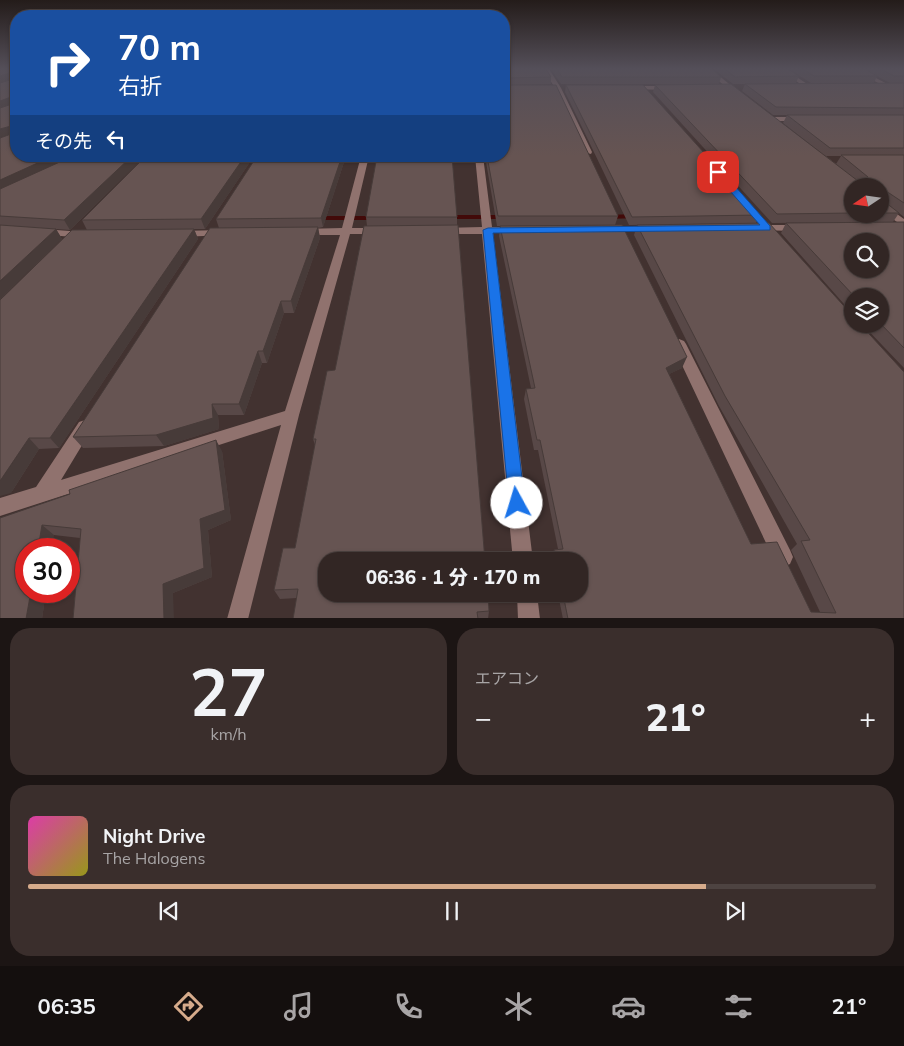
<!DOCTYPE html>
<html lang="ja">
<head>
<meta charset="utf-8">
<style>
	:root { --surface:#322624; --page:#3a2e2c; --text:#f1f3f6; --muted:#a8a5a6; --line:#4d4341; --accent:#d6ab8b }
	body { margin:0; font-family:Mulish,"Noto Sans JP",sans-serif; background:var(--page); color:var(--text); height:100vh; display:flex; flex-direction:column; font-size:19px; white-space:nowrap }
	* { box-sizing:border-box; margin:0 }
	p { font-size:16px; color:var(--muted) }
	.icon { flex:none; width:28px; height:28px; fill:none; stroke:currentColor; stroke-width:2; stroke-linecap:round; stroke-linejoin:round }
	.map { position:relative; height:618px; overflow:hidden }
	.details { display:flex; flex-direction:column; gap:10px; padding:10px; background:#1c1514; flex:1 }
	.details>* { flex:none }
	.guide { position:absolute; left:10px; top:10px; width:500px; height:152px; border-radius:20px; box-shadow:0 1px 4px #0004,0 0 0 1px var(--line); background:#1a4fa0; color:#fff; overflow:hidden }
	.needle { width:32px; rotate:257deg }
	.buttons { position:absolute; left:844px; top:178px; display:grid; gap:10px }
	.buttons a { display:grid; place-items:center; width:45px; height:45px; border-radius:50%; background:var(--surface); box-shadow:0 1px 4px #0004,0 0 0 1px var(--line); font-size:25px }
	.speed { position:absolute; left:15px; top:538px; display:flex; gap:10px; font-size:25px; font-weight:700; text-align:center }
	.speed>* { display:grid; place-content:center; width:65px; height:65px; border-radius:50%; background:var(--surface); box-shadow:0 1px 4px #0004,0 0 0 1px var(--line); line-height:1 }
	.speed .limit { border:8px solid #d22; background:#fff; color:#111 }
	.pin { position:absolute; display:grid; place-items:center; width:42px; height:42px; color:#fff; margin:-21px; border-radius:10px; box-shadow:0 2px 8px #0006 }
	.me { position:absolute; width:55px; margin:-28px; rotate:354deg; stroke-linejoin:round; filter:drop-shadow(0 0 4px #0008) }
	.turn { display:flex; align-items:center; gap:18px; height:105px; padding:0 25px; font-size:22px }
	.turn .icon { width:65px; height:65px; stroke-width:2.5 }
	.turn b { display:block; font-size:35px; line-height:42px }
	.then { display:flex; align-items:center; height:48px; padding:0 25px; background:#0003; gap:10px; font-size:19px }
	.big { font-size:38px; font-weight:800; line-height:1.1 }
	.details .card { flex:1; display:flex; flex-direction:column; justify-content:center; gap:8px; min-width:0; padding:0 18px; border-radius:20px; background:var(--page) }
	.details .dial { align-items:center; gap:0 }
	.dial b { font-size:65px; line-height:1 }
	.song { display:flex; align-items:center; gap:15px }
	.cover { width:60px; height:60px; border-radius:8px; background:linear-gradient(135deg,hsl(320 70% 55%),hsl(60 70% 35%)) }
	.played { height:5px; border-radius:2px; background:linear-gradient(90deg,var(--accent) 80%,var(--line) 80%) }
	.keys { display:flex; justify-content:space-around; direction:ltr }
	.heat { display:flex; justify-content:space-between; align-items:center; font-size:28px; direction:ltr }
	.details .tiles { flex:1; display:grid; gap:10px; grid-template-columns:1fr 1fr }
	.card:last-child { grid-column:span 2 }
	.trip { position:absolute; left:318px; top:552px; width:270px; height:50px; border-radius:20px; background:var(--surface); box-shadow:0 1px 4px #0004,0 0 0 1px var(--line); font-weight:800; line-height:50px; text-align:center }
	.tabs { display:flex; height:80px; justify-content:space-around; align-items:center; background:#140f0e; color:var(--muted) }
	.tabs .icon { width:35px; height:35px }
	.tabs .active { color:var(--accent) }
	.tabs b { font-size:22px; color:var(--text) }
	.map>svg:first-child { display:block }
</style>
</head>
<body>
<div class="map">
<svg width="904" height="619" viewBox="0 0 904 619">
	<rect width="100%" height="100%" fill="#423230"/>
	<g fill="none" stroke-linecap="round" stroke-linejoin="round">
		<path fill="#420a09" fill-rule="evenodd" d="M638,214L642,216L641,218L605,219L601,217L605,215Z
			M442,215H508L512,217L508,219H442Z
			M309,216H378L382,218L378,220H309Z"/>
		<path fill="#90726e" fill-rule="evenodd" d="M543,69H549L561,88L592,152L591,154L584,152L555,88Z
			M704,69H711L740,93V95H736Z
			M778,69H785L813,88L808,89Z
			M851,69H859L893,87L888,88Z
			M629,86H672L675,88L672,90L627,89L626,88Z
			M768,117H801L805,119L801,121H768Z
			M361,156H369L352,228H379L384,231L379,234H350L299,415L248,619H227L281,425L0,516V498L36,487L79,422L85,420L91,422L93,427L61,480L285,411L340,235H302L297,232L302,229L342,228Z
			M475,156H483L492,227H517L522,230L517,233H493L533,561H513L482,234H442L437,231L442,228L482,227Z
			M880,202L904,219V227L880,210Z
			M757,225H799L804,228L799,231L753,230L752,228Z
			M609,226H652L657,229L652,232L605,231L604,229L605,227Z
			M42,229L84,232L89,235L84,238L38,234L37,232L38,230Z
			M224,230L228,231L229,233L228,235L179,237L174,234L179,231Z
			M679,339L684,341L686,344L790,550L793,557L790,564L783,567L776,564L672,344L674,341Z
			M517,594H537L540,619H518Z"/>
	</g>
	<path fill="#584847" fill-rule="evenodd" d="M0,69H16V156H145L70,230L56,229L62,239L0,299Z
		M504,69L551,77V84L512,85L618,216L615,225L497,226L485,156H504Z
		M551,69H712L721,77L719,84L821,153L783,123L787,115H773L742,91L745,84H733L714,69H788L799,76L796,83H890L877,76L874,83H811L789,69H904V217L899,213L893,222L772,223L653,92L655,85L688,84H561ZM826,156H841L836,164ZM852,186H880V214H852Z
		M566,85L760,215L756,223L629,225L565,92Z
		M146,156H254L205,229H194L198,239L59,448L39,449L11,493L87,230L82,220Z
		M346,156L323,227L318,228L320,238L294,313H284L267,363H262L244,415H218L219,429L164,446L83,448L73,437L219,228L216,219Z
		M366,217H457V225L489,611L488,619H293L297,598L280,599L274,590L295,548L315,445L313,439L335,370L367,226Z
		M904,222V368L862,324H880V296H852V313L781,233L786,223Z
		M637,225L904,619H563L558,594H579V561H552V558L554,550L558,549L538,450H534L524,399L526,389L531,388L499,236L500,226L682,368L669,374L751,544L811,612H820L791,550L797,544L719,406L634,235Z
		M222,451L231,520L208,530L212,577L173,593L80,538L54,535L26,591H46L42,619H0V518Z"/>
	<path fill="#473b39" d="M12,72L15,79L0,84V76Z
		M11,97L15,104L0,110V101Z
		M11,126L15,134L0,139V129Z
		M53,156H77L0,192V180Z
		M132,156H145L70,230L64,220Z
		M245,156H254L205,229L201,219Z
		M342,156H346L323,227L321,218Z
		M318,227L320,238L294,313L291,301Z
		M56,229L62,239L0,299V281Z
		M194,229L198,239L59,448L50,438Z
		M281,301L284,313L267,363L263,351Z
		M258,351L262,363L244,415L239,404Z
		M687,357L682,368L661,378L666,368Z
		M212,404L218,415L219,429L164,446L156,435Z
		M29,438L39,449L11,493L0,496V481Z
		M216,440L222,451L231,520L208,530L212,577L173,593L174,619H164L163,584L200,519Z
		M42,525L54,535L52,549H38Z
		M31,591H46L42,619H26Z"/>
	<path fill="#665452" stroke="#473b39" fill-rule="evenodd" d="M0,69H16V156H53L0,180V138L11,134L13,128L11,126L0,129V108L12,104L13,98L11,97L0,101V83L13,79L14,74L12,72L0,76Z
		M504,69H546L551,77L504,78Z
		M557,69H712L721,77H562Z
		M725,69H788L799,76L735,77Z
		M803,69H865L877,76H814Z
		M881,69H904V76H894Z
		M904,83V108L776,107L745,84Z
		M504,84V85H556L618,216H498L487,156H504Z
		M731,84L858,181L868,177L841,155H904V203L886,191L884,193L885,202L899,213H880V186H852V213L777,214L655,85Z
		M566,85H643L760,215L632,217Z
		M787,115H904V148H830Z
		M73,156H132L64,220L0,216V189Z
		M146,156H245L201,219L82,220Z
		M257,156H342L321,218L216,219Z
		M377,156H452L457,217H366Z
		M904,222V348L880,323V296H854L786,223ZM852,241H880V269H852Z
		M769,223L852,315V324H860L904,372V619H568L563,594H579V561H557L554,550L563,549L540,440H537L526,389L535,388L500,226L622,225L687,357L666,368L751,544L777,542L811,612L836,613L801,541L810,540L725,396L637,225Z
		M0,225L56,229L0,281Z
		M458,225L485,561H326V594H488L489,611L477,612L478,619H293L298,589L274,590L283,548H295L316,439H313L327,371L335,370L364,226Z
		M318,227L291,301H281L263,351H258L239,404H212L213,418L156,435L73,437L210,228Z
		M194,229L50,438H29L0,481V300L72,230Z
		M216,440L225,510L200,519L204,568L163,584L164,619H73L81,529L42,525L38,549H26V591H31L26,619H0V518L70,494L69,490Z"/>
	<linearGradient id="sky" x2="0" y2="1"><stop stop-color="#241c1a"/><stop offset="0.44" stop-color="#544f59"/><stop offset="1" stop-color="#544f59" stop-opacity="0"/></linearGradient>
	<rect width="904" height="156" fill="url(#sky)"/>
	<path fill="#1a73e8" stroke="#114b97" d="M715,170H721L770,226V230L493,233L525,503L523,508L517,511L511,508L509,503L483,230L488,228L760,225L715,174Z"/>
</svg>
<div class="buttons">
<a><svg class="needle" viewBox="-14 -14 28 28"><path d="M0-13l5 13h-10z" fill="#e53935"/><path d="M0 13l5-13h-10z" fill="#a8a5a6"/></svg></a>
<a><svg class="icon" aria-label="search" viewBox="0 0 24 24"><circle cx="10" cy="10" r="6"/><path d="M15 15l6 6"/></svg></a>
<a><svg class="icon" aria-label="layers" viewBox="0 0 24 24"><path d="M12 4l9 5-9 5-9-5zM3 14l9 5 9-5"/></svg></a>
</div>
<div class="speed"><div class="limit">30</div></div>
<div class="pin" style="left:718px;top:172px;background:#d93025"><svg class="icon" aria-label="arrive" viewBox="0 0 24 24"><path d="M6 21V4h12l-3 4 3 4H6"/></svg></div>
<svg class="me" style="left:517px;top:503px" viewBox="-20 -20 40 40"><circle r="19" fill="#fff"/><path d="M0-13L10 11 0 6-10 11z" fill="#1a73e8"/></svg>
<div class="trip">06:36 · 1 分 · 170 m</div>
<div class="guide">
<div class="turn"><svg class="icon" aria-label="right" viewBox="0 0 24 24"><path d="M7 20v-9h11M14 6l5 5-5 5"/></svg><div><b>70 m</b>右折</div></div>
<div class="then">その先<svg class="icon" aria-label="left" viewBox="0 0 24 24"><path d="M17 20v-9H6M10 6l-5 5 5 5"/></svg></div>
</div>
</div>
<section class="details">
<div class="tiles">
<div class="card dial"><b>27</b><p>km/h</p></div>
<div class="card"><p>エアコン</p>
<div class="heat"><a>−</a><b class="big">21°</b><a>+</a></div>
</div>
<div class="card">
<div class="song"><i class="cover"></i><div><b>Night Drive</b><p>The Halogens</p></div></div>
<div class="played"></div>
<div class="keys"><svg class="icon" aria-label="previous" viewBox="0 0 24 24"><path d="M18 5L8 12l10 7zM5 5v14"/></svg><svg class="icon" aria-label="pause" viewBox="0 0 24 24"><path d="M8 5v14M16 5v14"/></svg><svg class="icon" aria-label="next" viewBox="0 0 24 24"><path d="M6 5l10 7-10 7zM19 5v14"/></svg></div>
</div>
</div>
</section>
<nav class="tabs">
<b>06:35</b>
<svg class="icon active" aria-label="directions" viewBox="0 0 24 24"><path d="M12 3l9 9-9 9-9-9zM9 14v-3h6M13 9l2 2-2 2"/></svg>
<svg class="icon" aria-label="music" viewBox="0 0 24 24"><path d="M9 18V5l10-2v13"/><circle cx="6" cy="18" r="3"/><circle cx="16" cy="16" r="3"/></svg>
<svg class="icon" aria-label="phone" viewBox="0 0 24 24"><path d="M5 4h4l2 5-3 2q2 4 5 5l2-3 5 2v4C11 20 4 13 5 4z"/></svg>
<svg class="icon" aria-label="climate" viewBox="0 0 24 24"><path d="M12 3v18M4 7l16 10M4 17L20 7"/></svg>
<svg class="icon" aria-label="car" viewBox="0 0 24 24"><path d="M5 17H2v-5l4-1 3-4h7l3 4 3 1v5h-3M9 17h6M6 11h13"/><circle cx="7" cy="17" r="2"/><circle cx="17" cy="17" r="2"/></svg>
<svg class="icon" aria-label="filters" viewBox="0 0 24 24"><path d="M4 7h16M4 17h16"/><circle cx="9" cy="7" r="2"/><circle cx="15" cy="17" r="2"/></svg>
<b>21°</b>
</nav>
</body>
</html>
